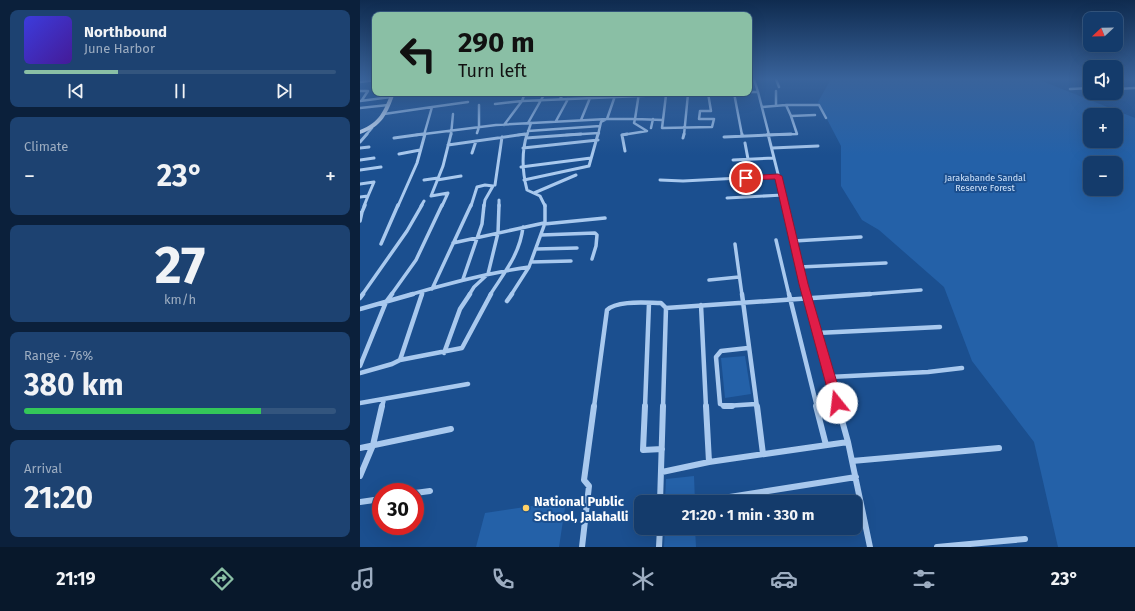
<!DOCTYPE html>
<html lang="en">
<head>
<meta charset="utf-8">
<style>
	:root { --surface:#143b6b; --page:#1d4271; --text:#f1f3f6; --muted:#9dadc1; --line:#33557e; --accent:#8abfa5 }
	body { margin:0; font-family:"Fira Sans",sans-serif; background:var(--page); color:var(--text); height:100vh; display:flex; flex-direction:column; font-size:15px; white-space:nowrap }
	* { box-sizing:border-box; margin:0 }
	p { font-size:13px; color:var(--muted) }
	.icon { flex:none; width:22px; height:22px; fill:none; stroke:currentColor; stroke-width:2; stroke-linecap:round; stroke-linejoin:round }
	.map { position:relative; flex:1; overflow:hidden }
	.sheet { display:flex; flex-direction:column; gap:10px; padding:10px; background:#0b203b; width:360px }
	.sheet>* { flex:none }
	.hud { position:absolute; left:12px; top:12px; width:380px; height:84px; border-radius:8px; box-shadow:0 4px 16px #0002,0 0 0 1px var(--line); background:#8abfa5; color:#111; overflow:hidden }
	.needle { width:26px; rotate:248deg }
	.buttons { position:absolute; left:723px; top:12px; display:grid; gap:8px }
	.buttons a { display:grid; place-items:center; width:40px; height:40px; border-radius:8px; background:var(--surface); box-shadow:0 4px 16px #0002,0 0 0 1px var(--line); font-size:20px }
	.speed { position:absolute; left:12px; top:483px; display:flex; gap:8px; font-size:20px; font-weight:700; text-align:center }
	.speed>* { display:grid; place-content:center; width:52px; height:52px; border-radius:50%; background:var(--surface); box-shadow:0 4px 16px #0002,0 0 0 1px var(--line); line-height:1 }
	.speed .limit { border:6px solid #d22; background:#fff; color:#111 }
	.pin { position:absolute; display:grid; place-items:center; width:34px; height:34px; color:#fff; margin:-17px; border:2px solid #fff; border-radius:50%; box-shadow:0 1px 4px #0007 }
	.me { position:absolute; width:44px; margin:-22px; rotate:344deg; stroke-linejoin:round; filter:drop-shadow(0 0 3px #0008) }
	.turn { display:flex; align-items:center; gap:14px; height:84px; padding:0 20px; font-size:18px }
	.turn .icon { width:52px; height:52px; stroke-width:2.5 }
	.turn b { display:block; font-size:28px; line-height:34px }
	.big { font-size:30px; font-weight:700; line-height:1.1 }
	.sheet .tile { flex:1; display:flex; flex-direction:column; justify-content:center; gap:6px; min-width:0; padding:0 14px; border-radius:8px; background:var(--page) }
	.sheet .dial { align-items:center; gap:0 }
	.dial b { font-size:52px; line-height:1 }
	.song { display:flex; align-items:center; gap:12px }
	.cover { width:48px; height:48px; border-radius:6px; background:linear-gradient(135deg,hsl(240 70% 55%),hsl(260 70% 35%)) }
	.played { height:4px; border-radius:2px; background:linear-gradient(90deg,var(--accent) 30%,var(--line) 30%) }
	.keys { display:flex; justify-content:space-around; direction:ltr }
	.heat { display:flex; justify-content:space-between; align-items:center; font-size:22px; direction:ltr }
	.charge { height:6px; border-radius:3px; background:linear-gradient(90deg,#34c759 76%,var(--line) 0) }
	.trip { position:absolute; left:274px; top:495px; width:228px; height:40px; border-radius:8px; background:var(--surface); box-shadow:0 4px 16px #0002,0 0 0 1px var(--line); font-weight:700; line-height:40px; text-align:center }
	.tab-bar { display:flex; height:64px; justify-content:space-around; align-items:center; background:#08182b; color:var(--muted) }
	.tab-bar .icon { width:28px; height:28px }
	.tab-bar .on { color:var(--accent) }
	.tab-bar b { font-size:18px; color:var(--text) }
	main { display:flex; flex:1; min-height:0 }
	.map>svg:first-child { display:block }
</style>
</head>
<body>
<main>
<section class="sheet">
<div class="tile">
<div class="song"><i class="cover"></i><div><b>Northbound</b><p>June Harbor</p></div></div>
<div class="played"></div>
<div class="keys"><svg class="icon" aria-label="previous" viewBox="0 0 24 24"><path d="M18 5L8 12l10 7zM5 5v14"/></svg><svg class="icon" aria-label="pause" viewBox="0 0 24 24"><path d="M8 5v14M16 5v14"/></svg><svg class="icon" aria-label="next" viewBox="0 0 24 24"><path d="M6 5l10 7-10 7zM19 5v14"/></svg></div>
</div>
<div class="tile"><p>Climate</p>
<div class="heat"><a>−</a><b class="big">23°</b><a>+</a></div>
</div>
<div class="tile dial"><b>27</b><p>km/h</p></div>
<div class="tile"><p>Range · 76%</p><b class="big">380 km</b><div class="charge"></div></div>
<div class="tile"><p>Arrival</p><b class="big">21:20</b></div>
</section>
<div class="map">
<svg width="775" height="547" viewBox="0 0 775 547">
	<rect width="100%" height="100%" fill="#1b4f8f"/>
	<path fill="#2461a8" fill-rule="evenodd" d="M471,79H677L775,118V547H698L674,442L612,361L584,287L519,230L502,220L481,186V146L458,102ZM730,115H756V141H730ZM730,163H756V189H730Z
		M385,356L391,394L365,398L361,358Z
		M334,476L335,502H305L306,479Z
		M206,501L199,547H116L125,513Z
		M305,528H335L336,547H304Z"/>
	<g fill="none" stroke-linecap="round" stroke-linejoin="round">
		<path stroke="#a9c9ee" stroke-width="2.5" d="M394,79L398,92
			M416,79L419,87
			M0,82L15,80
			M710,89L730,88
			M756,89L775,88
			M0,91H8L2,100
			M416,91V106
			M389,92H398L409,135
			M165,93L162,101L351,93
			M256,93L247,119H275L279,93
			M374,93L382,135
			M200,99L204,93
			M0,101L31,97
			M135,104L162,101
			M72,107L108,102
			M402,107L426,105
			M0,108L28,105
			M24,114L72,107L64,135
			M431,116L426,105H459L466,118
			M221,120L230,98
			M303,120L302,128L352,127L354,119H339L340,111H351L348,93
			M196,121L208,99
			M168,123L185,93
			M144,125L162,101
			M291,128L293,119
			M168,131L240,126
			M117,133L119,127V105
			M6,135L12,128
			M56,135L136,125L247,119L241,122L238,135
			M91,135L93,114
			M158,135L167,134
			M167,135L171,123
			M206,135L239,133
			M262,135L287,131L274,123L275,119L303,120L306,95
			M324,135L328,94
			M407,135L437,134L431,116L455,115"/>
		<path stroke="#a9c9ee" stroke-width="3" d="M167,134C161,154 162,171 167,190L180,196L185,206
			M382,134V136
			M408,134L426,206
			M364,137L431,134
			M34,138L63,134
			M166,138L221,134
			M323,138L324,134
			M0,142L7,134
			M385,143L388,159
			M88,145L165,134
			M0,148L9,147
			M163,148L238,140
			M412,148L458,146
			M265,151L262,135L267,134
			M112,153L116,141
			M39,154L60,150
			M0,160L14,158
			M373,160L414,158
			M161,167L231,158
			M0,170L21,167
			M64,180L78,178
			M77,180L101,176
			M164,180L229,166L238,134
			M300,180L323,181L418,176
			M0,184L14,182L8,196
			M135,185L142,137
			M174,193L216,175
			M71,196L83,166L91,134
			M71,196L88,193L82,206
			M0,197L8,196L4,206
			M367,198L423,195
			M38,206L57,163L65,134
			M61,206L64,201
			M111,206L117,187L125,185L133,186L125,200L124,206
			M139,206V200"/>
		<path stroke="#a9c9ee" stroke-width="3.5" d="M426,205L446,295
			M2,212L5,205
			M0,213L2,212L0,221
			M184,224L245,218
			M181,235L235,233L237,235L236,246L232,259
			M416,240L429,295
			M434,241L501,237
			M93,243L184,223
			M21,244L38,205
			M375,244L382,295
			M176,249L217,248
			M171,262L211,261
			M440,267L526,263
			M103,279L122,224L124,205
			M349,280L379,277
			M72,289L111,205
			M2,295L47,231L62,205
			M31,295L56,260L82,205
			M49,295C89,283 128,273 169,267L185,223V205
			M62,295L63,291
			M109,295L114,287L128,274L138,233L139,205
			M130,295C144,273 160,254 163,227
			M151,295L169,267
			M496,295L561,290"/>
		<path stroke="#a9c9ee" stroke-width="4.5" d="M382,294L397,407
			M429,294L457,407
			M446,294L478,407
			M0,298L3,294
			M147,301L152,294
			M341,305L346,407
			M306,308L510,294
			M0,309L53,294
			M457,333L580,327
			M388,348L361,351L356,357L360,404L365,406L396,404
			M84,353L100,309L110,294
			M40,360L62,294
			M0,366L26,302L32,294
			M0,373L32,364L40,360L102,348L131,294
			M470,377L568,372L602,368
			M0,403L108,384
			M22,407L24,399
			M234,407L247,310C257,300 287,303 301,303L306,308L303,407
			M285,407L289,303"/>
		<path stroke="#a9c9ee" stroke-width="6" d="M285,406L283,450L302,449
			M346,406L349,462
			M364,406H372
			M397,406L403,454
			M456,406L466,445
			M478,406L488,442L510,547
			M0,448L91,429
			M492,461L639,448
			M302,472L349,462L488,442
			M0,476L13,445L22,406
			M55,493L70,491
			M357,499L496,477
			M0,502L21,499
			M300,502L303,406
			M222,547L229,486L224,480L234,406
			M299,547L300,528
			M577,547L665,539"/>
		<path fill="#d6e6fa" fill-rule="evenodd" d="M31,93H35C27,114 23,126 0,134V130C20,122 23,112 31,93Z"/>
	</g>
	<linearGradient id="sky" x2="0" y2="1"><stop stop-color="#0f2b4f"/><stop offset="0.51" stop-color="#39639b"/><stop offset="1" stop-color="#39639b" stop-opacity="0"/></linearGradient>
	<rect width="775" height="155" fill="url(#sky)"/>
	<path fill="#e11d48" stroke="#92132f" d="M418,174L422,176L448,284L483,403L481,407L477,408L472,407L471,403L439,284L415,179L386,180L383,178L386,176Z"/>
	<circle fill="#ffd166" stroke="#1b4f8f" stroke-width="1.5" cx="166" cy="508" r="4"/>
	<g text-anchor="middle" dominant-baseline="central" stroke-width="4" stroke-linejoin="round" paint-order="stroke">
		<g font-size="9" fill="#cfe3fa" stroke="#1b4f8f">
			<text x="625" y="178">Jarakabande Sandal<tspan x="625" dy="10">Reserve Forest</tspan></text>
		</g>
		<g font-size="13" font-weight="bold" fill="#fff" stroke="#1b4f8f" text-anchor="start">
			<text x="174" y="501">National Public<tspan x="174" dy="15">School, Jalahalli</tspan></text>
		</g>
	</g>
</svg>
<div class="buttons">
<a><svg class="needle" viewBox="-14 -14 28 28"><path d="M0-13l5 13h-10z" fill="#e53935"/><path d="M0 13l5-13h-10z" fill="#9dadc1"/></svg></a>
<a><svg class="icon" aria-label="sound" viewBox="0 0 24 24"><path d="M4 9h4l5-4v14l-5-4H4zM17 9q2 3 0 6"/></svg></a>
<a>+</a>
<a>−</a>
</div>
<div class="speed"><div class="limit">30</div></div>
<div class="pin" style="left:386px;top:178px;background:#d93025"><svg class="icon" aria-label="arrive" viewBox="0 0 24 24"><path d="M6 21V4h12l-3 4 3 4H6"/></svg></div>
<svg class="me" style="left:477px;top:403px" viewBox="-20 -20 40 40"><circle r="19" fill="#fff"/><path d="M0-13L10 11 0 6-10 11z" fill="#e11d48"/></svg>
<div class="trip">21:20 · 1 min · 330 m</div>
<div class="hud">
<div class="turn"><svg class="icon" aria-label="left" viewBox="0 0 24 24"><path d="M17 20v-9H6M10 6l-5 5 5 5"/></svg><div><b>290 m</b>Turn left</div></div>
</div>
</div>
</main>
<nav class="tab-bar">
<b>21:19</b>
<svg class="icon on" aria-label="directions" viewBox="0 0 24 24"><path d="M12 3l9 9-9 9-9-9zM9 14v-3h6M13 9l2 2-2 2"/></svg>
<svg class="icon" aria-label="music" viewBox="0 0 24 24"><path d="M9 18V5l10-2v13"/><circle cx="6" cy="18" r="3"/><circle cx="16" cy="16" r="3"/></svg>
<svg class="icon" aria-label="phone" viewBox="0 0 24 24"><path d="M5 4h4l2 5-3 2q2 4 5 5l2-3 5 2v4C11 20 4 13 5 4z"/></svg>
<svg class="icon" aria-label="climate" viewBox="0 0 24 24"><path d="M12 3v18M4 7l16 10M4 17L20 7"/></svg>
<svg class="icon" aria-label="car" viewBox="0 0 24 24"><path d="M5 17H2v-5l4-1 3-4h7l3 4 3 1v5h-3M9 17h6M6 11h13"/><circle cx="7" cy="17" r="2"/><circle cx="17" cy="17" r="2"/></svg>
<svg class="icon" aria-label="filters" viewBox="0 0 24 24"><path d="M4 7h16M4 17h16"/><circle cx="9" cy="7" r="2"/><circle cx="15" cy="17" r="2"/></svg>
<b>23°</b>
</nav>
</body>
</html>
